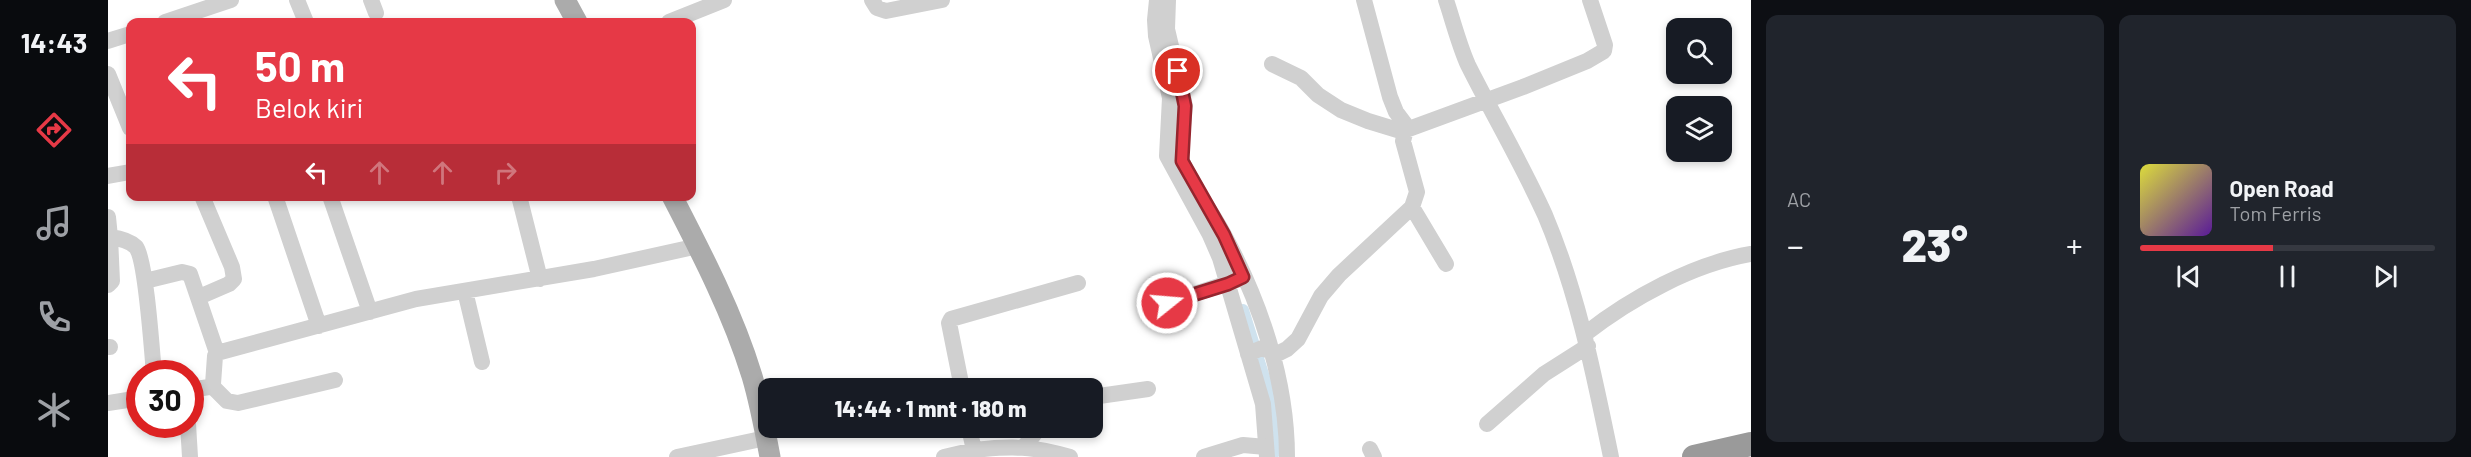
<!DOCTYPE html>
<html lang="id">
<head>
<meta charset="utf-8">
<style>
	:root { --surface:#171b24; --page:#20242c; --text:#f1f3f6; --muted:#9ea1a6; --line:#363941; --accent:#e63946 }
	body { margin:0; font-family:Barlow,sans-serif; background:var(--page); color:var(--text); height:100vh; display:flex; flex-direction:column; font-size:22px; white-space:nowrap }
	* { box-sizing:border-box; margin:0 }
	p { font-size:20px; color:var(--muted) }
	.icon { flex:none; width:33px; height:33px; fill:none; stroke:currentColor; stroke-width:2; stroke-linecap:round; stroke-linejoin:round }
	.map { position:relative; flex:1; overflow:hidden }
	.side { display:flex; flex-direction:column; gap:15px; padding:15px; background:#0d0f14; width:720px }
	.side>* { flex:none }
	.top-card { position:absolute; left:18px; top:18px; width:570px; height:183px; border-radius:12px; box-shadow:0 3px 9px #0003; background:#e63946; color:#fff; overflow:hidden }
	.fabs { position:absolute; left:1558px; top:18px; display:grid; gap:12px }
	.fabs a { display:grid; place-items:center; width:66px; height:66px; border-radius:12px; background:var(--surface); box-shadow:0 3px 9px #0003; font-size:30px }
	.speed { position:absolute; left:18px; top:360px; display:flex; gap:12px; font-size:30px; font-weight:700; text-align:center }
	.speed>* { display:grid; place-content:center; width:78px; height:78px; border-radius:50%; background:var(--surface); box-shadow:0 3px 9px #0003; line-height:1 }
	.speed .limit { border:9px solid #d22; background:#fff; color:#111 }
	.pin { position:absolute; display:grid; place-items:center; width:51px; height:51px; color:#fff; margin:-26px; border:3px solid #fff; border-radius:50%; box-shadow:0 2px 6px #0007 }
	.me { position:absolute; width:66px; margin:-33px; rotate:73deg; stroke-linejoin:round; filter:drop-shadow(0 0 4px #0008) }
	.turn { display:flex; align-items:center; gap:21px; height:126px; padding:0 30px; font-size:27px }
	.turn .icon { width:78px; height:78px; stroke-width:2.5 }
	.turn b { display:block; font-size:42px; line-height:51px }
	.lanes { display:flex; align-items:center; height:57px; padding:0 30px; background:#0003; justify-content:center; gap:30px; direction:ltr }
	.lanes .off { opacity:.35 }
	.big { font-size:45px; font-weight:800; line-height:1.1 }
	.side .widget { flex:1; display:flex; flex-direction:column; justify-content:center; gap:9px; min-width:0; padding:0 21px; border-radius:12px; background:var(--page) }
	.song { display:flex; align-items:center; gap:18px }
	.cover { width:72px; height:72px; border-radius:9px; background:linear-gradient(135deg,hsl(60 70% 55%),hsl(270 70% 35%)) }
	.played { height:6px; border-radius:3px; background:linear-gradient(90deg,var(--accent) 45%,var(--line) 45%) }
	.keys { display:flex; justify-content:space-around; direction:ltr }
	.heat { display:flex; justify-content:space-between; align-items:center; font-size:33px; direction:ltr }
	.side .tiles { flex:1; display:grid; gap:15px; grid-template-columns:repeat(2,1fr) }
	.trip { position:absolute; left:650px; top:378px; width:345px; height:60px; border-radius:12px; background:var(--surface); box-shadow:0 3px 9px #0003; font-weight:800; line-height:60px; text-align:center }
	main { display:flex; flex:1; min-height:0 }
	.tabs { display:flex; flex-direction:column; width:108px; justify-content:space-around; align-items:center; background:#090b0e; color:var(--muted) }
	.tabs .icon { width:42px; height:42px }
	.tabs .on { color:var(--accent) }
	.tabs b { font-size:27px; color:var(--text) }
	.map>svg:first-child { display:block }
</style>
</head>
<body>
<main>
<nav class="tabs">
<b>14:43</b>
<svg class="icon on" aria-label="directions" viewBox="0 0 24 24"><path d="M12 3l9 9-9 9-9-9zM9 14v-3h6M13 9l2 2-2 2"/></svg>
<svg class="icon" aria-label="music" viewBox="0 0 24 24"><path d="M9 18V5l10-2v13"/><circle cx="6" cy="18" r="3"/><circle cx="16" cy="16" r="3"/></svg>
<svg class="icon" aria-label="phone" viewBox="0 0 24 24"><path d="M5 4h4l2 5-3 2q2 4 5 5l2-3 5 2v4C11 20 4 13 5 4z"/></svg>
<svg class="icon" aria-label="climate" viewBox="0 0 24 24"><path d="M12 3v18M4 7l16 10M4 17L20 7"/></svg>
</nav>
<div class="map">
<svg width="1643" height="457" viewBox="0 0 1643 457">
	<rect width="100%" height="100%" fill="#fff"/>
	<g fill="none" stroke-linecap="round" stroke-linejoin="round">
		<path stroke="#cfe2ee" stroke-width="12" d="M1135,310L1165,406L1166,453"/>
		<path stroke="#d0d0d0" stroke-width="16" d="M189,0L198,22
			M263,0L268,13
			M764,0L769,8L778,11L834,0
			M1049,0L1047,20L1048,36L1062,98L1059,156L1102,235L1112,258L1155,404L1159,457
			M1060,0L1059,29L1077,106L1072,156L1074,161C1084,187 1102,209 1115,233C1152,301 1179,380 1179,457
			M1256,0L1282,97L1288,112L1300,128
			M1338,0C1345,21 1351,45 1360,65C1385,115 1414,164 1437,215C1470,293 1486,375 1503,457
			M57,22L123,0
			M561,22L616,0
			M0,41L22,34
			M1164,64L1193,78L1210,95L1233,110L1260,121L1296,132
			M0,74L22,128
			M0,176L22,172
			M167,196L211,326
			M222,196L262,312
			M411,196L432,279
			M1304,207L1338,264
			M0,217L2,237C10,238 22,241 28,247C38,260 44,352 46,374
			M37,281L74,272L82,274L109,353
			M0,285L4,281L2,237
			M357,291L374,362
			M91,297L121,284L126,279L124,267L94,196
			M1059,303L1129,280
			M1477,334C1523,298 1585,264 1643,254
			M0,347H2
			M1140,354L1154,348L1169,354L1179,349L1190,339L1213,296L1231,275L1304,207L1309,192L1295,141L1298,130L1415,87L1479,61L1496,51L1497,45L1482,0
			M104,386L119,401L130,403L227,380
			M854,388L841,323L843,319L970,283
			M82,390L101,387L105,384L107,356L109,353L308,299L486,269L590,246
			M984,397L1040,389
			M0,403L32,398
			M80,424L82,457
			M1379,424L1436,374L1480,346
			M916,447L931,428
			M1262,449L1266,457
			M866,450C903,446 926,446 962,457
			M569,457L658,438
			M836,457L866,450L861,428
			M1096,457L1135,445L1158,447"/>
		<path stroke="#ababab" stroke-width="21" d="M457,0L469,22
			M564,196C594,254 625,314 644,376C652,403 657,430 662,457"/>
		<path stroke="#9a9a9a" stroke-width="24" d="M1586,457L1643,444"/>
	</g>
	<g fill="none" stroke-linecap="round" stroke-linejoin="round">
		<defs>
			<path id="route" d="M1059,303L1120,284L1135,277L1116,235L1074,161L1077,106L1070,71"/>
		</defs>
		<use href="#route" stroke="#96252e" stroke-width="15"/>
		<use href="#route" stroke="#e63946" stroke-width="10"/>
	</g>
</svg>
<div class="fabs">
<a><svg class="icon" aria-label="search" viewBox="0 0 24 24"><circle cx="10" cy="10" r="6"/><path d="M15 15l6 6"/></svg></a>
<a><svg class="icon" aria-label="layers" viewBox="0 0 24 24"><path d="M12 4l9 5-9 5-9-5zM3 14l9 5 9-5"/></svg></a>
</div>
<div class="speed"><div class="limit">30</div></div>
<div class="pin" style="left:1070px;top:71px;background:#d93025"><svg class="icon" aria-label="arrive" viewBox="0 0 24 24"><path d="M6 21V4h12l-3 4 3 4H6"/></svg></div>
<svg class="me" style="left:1059px;top:303px" viewBox="-20 -20 40 40"><circle r="17" fill="#e63946" stroke="#fff" stroke-width="3"/><path d="M0-11L8 9 0 5-8 9z" fill="#fff"/></svg>
<div class="trip">14:44 · 1 mnt · 180 m</div>
<div class="top-card">
<div class="turn"><svg class="icon" aria-label="left" viewBox="0 0 24 24"><path d="M17 20v-9H6M10 6l-5 5 5 5"/></svg><div><b>50 m</b>Belok kiri</div></div>
<div class="lanes"><svg class="icon" aria-label="left" viewBox="0 0 24 24"><path d="M17 20v-9H6M10 6l-5 5 5 5"/></svg><svg class="icon off" aria-label="ahead" viewBox="0 0 24 24"><path d="M12 20V5M6 11l6-6 6 6"/></svg><svg class="icon off" aria-label="ahead" viewBox="0 0 24 24"><path d="M12 20V5M6 11l6-6 6 6"/></svg><svg class="icon off" aria-label="right" viewBox="0 0 24 24"><path d="M7 20v-9h11M14 6l5 5-5 5"/></svg></div>
</div>
</div>
<section class="side">
<div class="tiles">
<div class="widget"><p>AC</p>
<div class="heat"><a>−</a><b class="big">23°</b><a>+</a></div>
</div>
<div class="widget">
<div class="song"><i class="cover"></i><div><b>Open Road</b><p>Tom Ferris</p></div></div>
<div class="played"></div>
<div class="keys"><svg class="icon" aria-label="previous" viewBox="0 0 24 24"><path d="M18 5L8 12l10 7zM5 5v14"/></svg><svg class="icon" aria-label="pause" viewBox="0 0 24 24"><path d="M8 5v14M16 5v14"/></svg><svg class="icon" aria-label="next" viewBox="0 0 24 24"><path d="M6 5l10 7-10 7zM19 5v14"/></svg></div>
</div>
</div>
</section>
</main>
</body>
</html>
